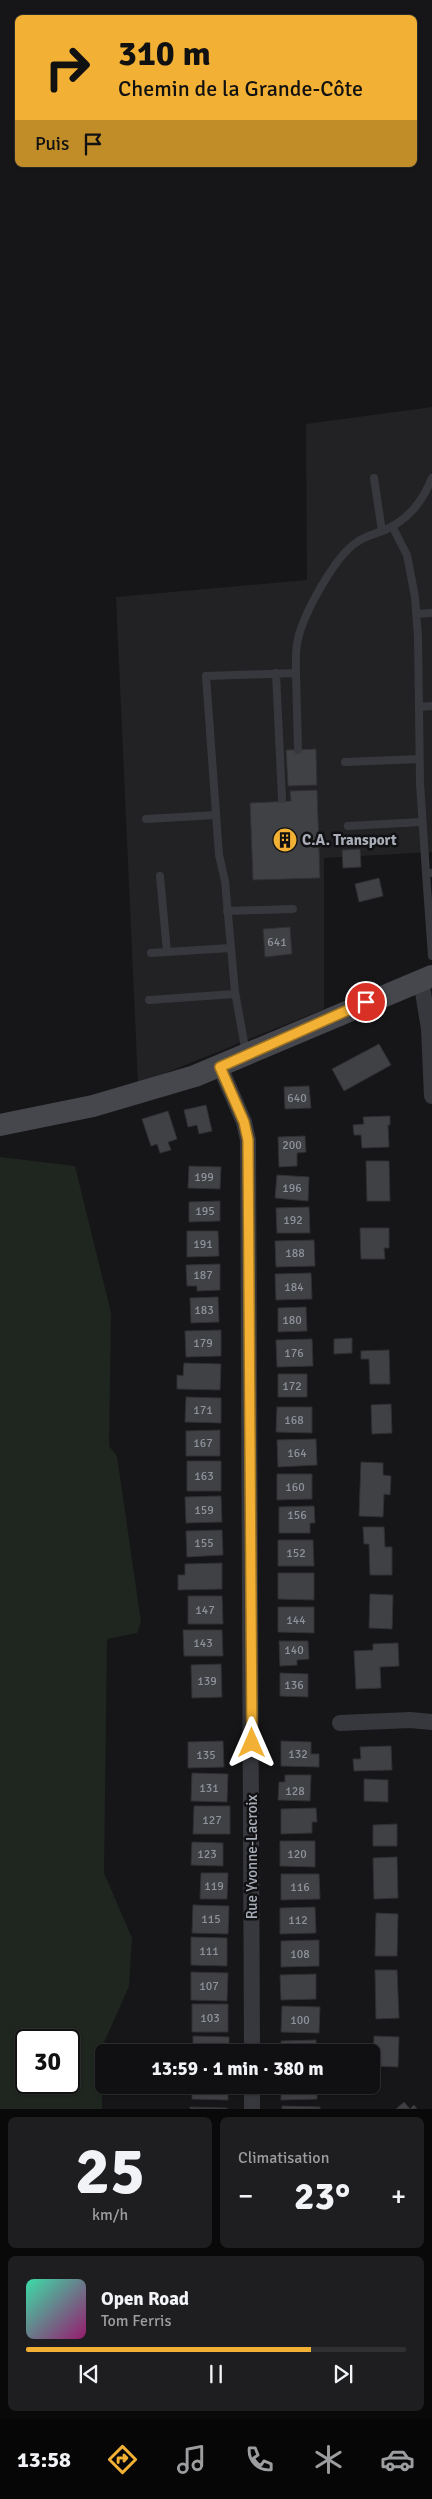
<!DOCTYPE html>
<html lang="fr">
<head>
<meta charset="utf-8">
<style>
	:root { --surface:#101012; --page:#1e1e20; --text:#f1f3f6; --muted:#9c9d9f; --line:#303032; --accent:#f2b134 }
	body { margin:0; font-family:Signika,sans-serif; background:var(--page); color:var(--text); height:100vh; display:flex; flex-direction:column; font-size:19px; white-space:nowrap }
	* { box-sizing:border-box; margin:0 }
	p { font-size:16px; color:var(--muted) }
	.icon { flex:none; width:28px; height:28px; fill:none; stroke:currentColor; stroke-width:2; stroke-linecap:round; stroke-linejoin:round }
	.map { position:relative; height:2109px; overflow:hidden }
	.sheet { display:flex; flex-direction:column; gap:8px; padding:8px; background:#09090a; flex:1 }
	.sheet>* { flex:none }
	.banner { position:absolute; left:15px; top:15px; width:402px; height:152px; border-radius:8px; box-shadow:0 1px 4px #0004,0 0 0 1px var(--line); background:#f2b134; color:#111; overflow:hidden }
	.speed { position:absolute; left:15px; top:2029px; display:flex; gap:10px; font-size:25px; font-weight:700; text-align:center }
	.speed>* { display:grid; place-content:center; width:65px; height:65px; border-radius:50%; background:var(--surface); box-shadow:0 1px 4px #0004,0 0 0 1px var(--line); line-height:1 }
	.speed .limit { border:2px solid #111; border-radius:8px; background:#fff; color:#111 }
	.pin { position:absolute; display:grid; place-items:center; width:42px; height:42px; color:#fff; margin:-21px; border:2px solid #fff; border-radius:50%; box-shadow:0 1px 5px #0007 }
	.me { position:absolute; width:55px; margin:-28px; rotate:0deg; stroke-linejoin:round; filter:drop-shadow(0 0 4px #0008) }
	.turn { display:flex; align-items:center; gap:18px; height:105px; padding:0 20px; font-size:22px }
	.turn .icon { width:65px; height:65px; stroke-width:2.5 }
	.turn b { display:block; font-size:35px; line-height:42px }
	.then { display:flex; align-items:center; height:48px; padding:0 20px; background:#0003; gap:10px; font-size:19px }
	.big { font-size:38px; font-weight:700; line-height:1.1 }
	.sheet .tile { flex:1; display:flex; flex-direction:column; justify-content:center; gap:8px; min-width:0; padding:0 18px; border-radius:8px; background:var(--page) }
	.sheet .dial { align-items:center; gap:0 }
	.dial b { font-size:65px; line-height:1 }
	.song { display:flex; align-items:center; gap:15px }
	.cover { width:60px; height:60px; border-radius:8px; background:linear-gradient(135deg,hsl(160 70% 55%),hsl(320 70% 35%)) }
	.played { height:5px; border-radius:2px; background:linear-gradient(90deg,var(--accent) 75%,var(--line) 75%) }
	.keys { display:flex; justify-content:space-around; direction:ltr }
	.heat { display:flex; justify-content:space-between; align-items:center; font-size:28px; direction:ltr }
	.sheet .tiles { flex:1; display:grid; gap:8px; grid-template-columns:1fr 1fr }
	.tile:last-child { grid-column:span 2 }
	.trip { position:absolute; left:95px; top:2044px; width:285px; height:50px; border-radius:8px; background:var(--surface); box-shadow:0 1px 4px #0004,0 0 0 1px var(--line); font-weight:700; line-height:50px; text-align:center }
	.menu { display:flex; height:80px; justify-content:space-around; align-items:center; background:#060607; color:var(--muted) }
	.menu .icon { width:35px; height:35px }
	.menu .on { color:var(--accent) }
	.menu b { font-size:22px; color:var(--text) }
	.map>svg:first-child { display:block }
</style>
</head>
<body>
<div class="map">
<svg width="432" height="2109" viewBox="0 0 432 2109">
	<rect width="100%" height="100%" fill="#161618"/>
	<path fill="#222225" d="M432,407V852L324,858V1009L138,1084L116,597L307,580L306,424Z"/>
	<path fill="#1e261f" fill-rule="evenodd" d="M0,1157L75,1166L111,1313L109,1446L117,1456L141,1622L137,1633L107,1639L104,1873L132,1938L129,1986L102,2047V2109H0ZM26,2040H69V2082H26Z"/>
	<path fill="#404145" stroke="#303034" d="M316,749L317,785L288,786L286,750Z
		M317,790L320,878L253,880L250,803L291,801L290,791Z
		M360,849L361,867L343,868L342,850Z
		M379,878L383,896L359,902L355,884Z
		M290,927L292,954L265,957L263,929Z
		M379,1044L391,1065L344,1091L332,1069Z
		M309,1086L311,1108L285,1109L284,1087Z
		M206,1105L212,1131L199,1134L197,1125L188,1127L184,1110Z
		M168,1111L177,1139L168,1142L171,1150L160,1153L157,1144L151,1146L142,1119Z
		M390,1116V1125H388L389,1147L362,1148L361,1135H354L353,1125L364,1124L363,1117Z
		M305,1136L306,1152L297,1153V1166L279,1167L278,1137Z
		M366,1161H389L390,1201H367Z
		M189,1166L221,1167L220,1189L188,1188Z
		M277,1175L309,1177L308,1201L275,1198Z
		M220,1201V1221L189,1222V1202Z
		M309,1207L310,1233H277L276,1208Z
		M360,1228H389V1248H384L385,1259H361Z
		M187,1231H218L219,1256L187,1257Z
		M314,1240L315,1266L276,1267L275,1241Z
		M220,1264V1290L197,1291V1286H187L186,1265Z
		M311,1273L312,1299L276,1300L275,1274Z
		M218,1297L219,1322L191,1323L190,1298Z
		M306,1307L307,1331L278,1332V1308Z
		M221,1330V1356L186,1357L185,1331Z
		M352,1338V1353L334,1354V1339Z
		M312,1339L313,1366L277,1367L276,1340Z
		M389,1350L390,1384H370L369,1359H361V1351Z
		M184,1363L221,1364L220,1390L177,1389V1375L183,1376Z
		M278,1374H307V1397H278Z
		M186,1397L221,1398V1423L185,1422Z
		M391,1404L392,1433L372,1434L371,1405Z
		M277,1407H312V1433L276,1432Z
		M220,1430V1456H186V1431Z
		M316,1439L317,1465L278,1467L277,1440Z
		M187,1461H221V1491H187Z
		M361,1462L383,1463V1475L391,1476L390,1495L384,1494L383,1517L359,1516Z
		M277,1474H312V1499L277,1500Z
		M221,1496L222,1522L186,1523L185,1497Z
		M314,1506L315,1523H310V1533H279V1507Z
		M363,1527H384L385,1547H392V1575H370L369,1544H364Z
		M222,1530L223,1555L187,1557L186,1531Z
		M278,1540H313L314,1566H278Z
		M222,1563V1589L178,1590V1575H185V1564Z
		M278,1573H314V1600L278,1599Z
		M370,1594L393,1595L392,1629L369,1628Z
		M188,1596H222L223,1624H188Z
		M278,1607H314V1633L278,1632Z
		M183,1630H222L223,1656H184Z
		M279,1641H308L309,1659L297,1660V1665L280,1666Z
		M398,1643L399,1666L380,1667L381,1688L356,1689L354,1651L373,1650V1644Z
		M221,1664L222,1697L192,1698L191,1665Z
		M280,1673L308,1674V1697L280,1696Z
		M223,1741L224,1767L188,1768V1742Z
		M281,1741L311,1742V1754H319V1767L281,1766Z
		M391,1746L392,1770L354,1771L353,1759H361L360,1747Z
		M192,1773L228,1774L227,1802L191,1801Z
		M285,1775H311L310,1801L278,1800L279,1782H285Z
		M364,1779L388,1780V1802L364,1801Z
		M194,1806H230V1834H193Z
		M316,1808L317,1822H312V1833L281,1834V1809Z
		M397,1824V1846H373V1825Z
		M280,1841H315V1867L280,1866Z
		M192,1842L223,1843V1866L191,1865Z
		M397,1857L398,1898L374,1899L373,1858Z
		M201,1873H228L227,1899H200Z
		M281,1874H319L320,1899L281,1900Z
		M193,1905L229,1906L228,1934L192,1933Z
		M315,1907L316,1933L280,1934V1908Z
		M376,1913L398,1914L397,1956H375Z
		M191,1937L227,1938V1966L191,1965Z
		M319,1940V1966L281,1967V1941Z
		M375,1970H397L399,2018L376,2019Z
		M191,1972L228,1973L227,2001L191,2000Z
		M316,1974V1999L281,2000L280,1975Z
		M192,2004H228V2032H192Z
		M282,2006L320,2007L319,2033L281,2032Z
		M193,2036L229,2037V2052H193Z
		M374,2036L399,2037L398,2067L373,2066Z
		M316,2040V2052H281V2041Z
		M192,2085H228V2100L192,2099Z
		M281,2085H317V2099L281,2100Z
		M404,2102L410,2109L414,2105L417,2109H396Z
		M282,2106L320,2107V2109H282Z
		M190,2107L227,2108V2109H190Z"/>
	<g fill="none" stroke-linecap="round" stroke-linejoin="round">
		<path stroke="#37383d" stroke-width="8" d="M374,478L382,531
			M392,526L407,555L415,597L418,637L420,783L426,873
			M417,614L432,613
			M276,673L282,799
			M296,673C296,661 295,650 298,639C304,613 335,556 357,542C365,536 375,534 385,530C409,519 422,502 432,478
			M419,707L432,706
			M345,762L419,759
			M146,819L216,815
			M348,826L422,822
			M432,873H426L432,956
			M160,876L167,952
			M227,911L293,909
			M151,953L230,948
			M149,1000L235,994
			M246,1053L235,992L225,881L219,855L206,676L296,673L298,750"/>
		<path stroke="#37383d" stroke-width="16" d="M421,980L429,1029L432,1096
			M220,1067L244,1122L248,1140L252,2052
			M340,1723L410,1720L432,1722
			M252,2085V2109"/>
		<path stroke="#45474d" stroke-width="22" d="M0,1125L93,1106L195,1076L432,976"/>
	</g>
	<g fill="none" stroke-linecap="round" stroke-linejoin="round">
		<defs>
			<path id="route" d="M252,1743L248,1140L244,1122L220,1067L366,1002"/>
		</defs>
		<use href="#route" stroke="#9d7322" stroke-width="12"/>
		<use href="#route" stroke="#f2b134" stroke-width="9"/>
	</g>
	<defs>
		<symbol id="building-disc" viewBox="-11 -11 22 22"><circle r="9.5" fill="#f2b134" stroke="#111113"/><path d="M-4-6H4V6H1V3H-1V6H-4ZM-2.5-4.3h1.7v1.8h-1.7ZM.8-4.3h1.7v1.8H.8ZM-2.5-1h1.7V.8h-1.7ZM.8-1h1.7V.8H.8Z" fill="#111"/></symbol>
	</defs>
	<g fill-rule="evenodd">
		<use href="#building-disc" x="271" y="826" width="28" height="28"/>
	</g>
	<g text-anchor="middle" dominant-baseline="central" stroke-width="5" stroke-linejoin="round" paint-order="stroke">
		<g font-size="12" fill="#8e929b">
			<text x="277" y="942">641</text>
			<text x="297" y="1098">640</text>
			<text x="292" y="1145">200</text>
			<text x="204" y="1177">199</text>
			<text x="292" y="1188">196</text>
			<text x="205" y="1211">195</text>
			<text x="293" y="1220">192</text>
			<text x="203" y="1244">191</text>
			<text x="295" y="1253">188</text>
			<text x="203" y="1275">187</text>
			<text x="294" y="1287">184</text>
			<text x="204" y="1310">183</text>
			<text x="292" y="1320">180</text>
			<text x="203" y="1343">179</text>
			<text x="294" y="1353">176</text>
			<text x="292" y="1386">172</text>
			<text x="203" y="1410">171</text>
			<text x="294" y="1420">168</text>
			<text x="203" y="1443">167</text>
			<text x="297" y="1453">164</text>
			<text x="204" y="1476">163</text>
			<text x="295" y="1487">160</text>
			<text x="204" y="1510">159</text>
			<text x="297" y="1515">156</text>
			<text x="204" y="1543">155</text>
			<text x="296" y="1553">152</text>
			<text x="205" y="1610">147</text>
			<text x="296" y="1620">144</text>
			<text x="203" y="1643">143</text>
			<text x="294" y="1650">140</text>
			<text x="207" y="1681">139</text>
			<text x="294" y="1685">136</text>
			<text x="298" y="1754">132</text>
			<text x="206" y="1755">135</text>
			<text x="209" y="1788">131</text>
			<text x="295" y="1791">128</text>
			<text x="212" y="1820">127</text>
			<text x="207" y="1854">123</text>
			<text x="297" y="1854">120</text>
			<text x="214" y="1886">119</text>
			<text x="300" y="1887">116</text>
			<text x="211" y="1919">115</text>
			<text x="298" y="1920">112</text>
			<text x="209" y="1951">111</text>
			<text x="300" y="1954">108</text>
			<text x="209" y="1986">107</text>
			<text x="210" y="2018">103</text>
			<text x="300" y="2020">100</text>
		</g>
		<g font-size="15" font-weight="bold" fill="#a8adb8" stroke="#111113" text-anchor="start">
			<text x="302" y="840">C.A. Transport</text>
		</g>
		<g font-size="15" fill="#a8adb8" stroke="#111113">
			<text transform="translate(252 1857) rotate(-90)">Rue Yvonne-Lacroix</text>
		</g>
	</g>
</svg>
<div class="speed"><div class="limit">30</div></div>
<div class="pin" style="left:366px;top:1002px;background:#d93025"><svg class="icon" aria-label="arrive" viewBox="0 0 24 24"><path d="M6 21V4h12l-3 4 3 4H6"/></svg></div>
<svg class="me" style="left:252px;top:1743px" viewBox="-20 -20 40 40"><path d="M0-17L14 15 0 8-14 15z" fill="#f2b134" stroke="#fff" stroke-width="4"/></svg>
<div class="trip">13:59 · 1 min · 380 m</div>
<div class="banner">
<div class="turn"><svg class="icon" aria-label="right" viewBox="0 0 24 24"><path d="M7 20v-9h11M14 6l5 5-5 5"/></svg><div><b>310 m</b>Chemin de la Grande-Côte</div></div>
<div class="then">Puis<svg class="icon" aria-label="arrive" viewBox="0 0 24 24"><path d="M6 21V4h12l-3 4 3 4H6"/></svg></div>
</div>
</div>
<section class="sheet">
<div class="tiles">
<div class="tile dial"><b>25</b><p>km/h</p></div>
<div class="tile"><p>Climatisation</p>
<div class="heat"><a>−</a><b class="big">23°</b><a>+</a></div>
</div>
<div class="tile">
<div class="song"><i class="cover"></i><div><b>Open Road</b><p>Tom Ferris</p></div></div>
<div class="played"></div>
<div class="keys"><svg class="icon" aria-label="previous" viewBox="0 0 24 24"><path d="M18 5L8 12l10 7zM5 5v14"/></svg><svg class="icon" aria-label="pause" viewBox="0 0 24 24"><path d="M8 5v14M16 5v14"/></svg><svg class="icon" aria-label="next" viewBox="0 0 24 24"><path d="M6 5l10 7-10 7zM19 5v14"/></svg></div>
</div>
</div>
</section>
<nav class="menu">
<b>13:58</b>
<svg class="icon on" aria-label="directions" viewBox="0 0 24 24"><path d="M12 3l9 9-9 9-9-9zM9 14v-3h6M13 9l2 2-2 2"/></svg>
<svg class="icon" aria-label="music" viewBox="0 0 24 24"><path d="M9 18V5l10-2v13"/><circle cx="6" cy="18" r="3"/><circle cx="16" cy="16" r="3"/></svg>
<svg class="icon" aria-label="phone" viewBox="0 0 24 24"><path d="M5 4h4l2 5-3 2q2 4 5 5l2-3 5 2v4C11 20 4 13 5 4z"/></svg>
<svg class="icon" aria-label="climate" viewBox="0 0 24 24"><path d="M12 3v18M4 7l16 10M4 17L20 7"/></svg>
<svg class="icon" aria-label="car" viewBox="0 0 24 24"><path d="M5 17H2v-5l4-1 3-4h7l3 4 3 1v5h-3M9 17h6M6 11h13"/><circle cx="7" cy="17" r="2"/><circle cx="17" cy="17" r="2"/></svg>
</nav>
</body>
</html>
